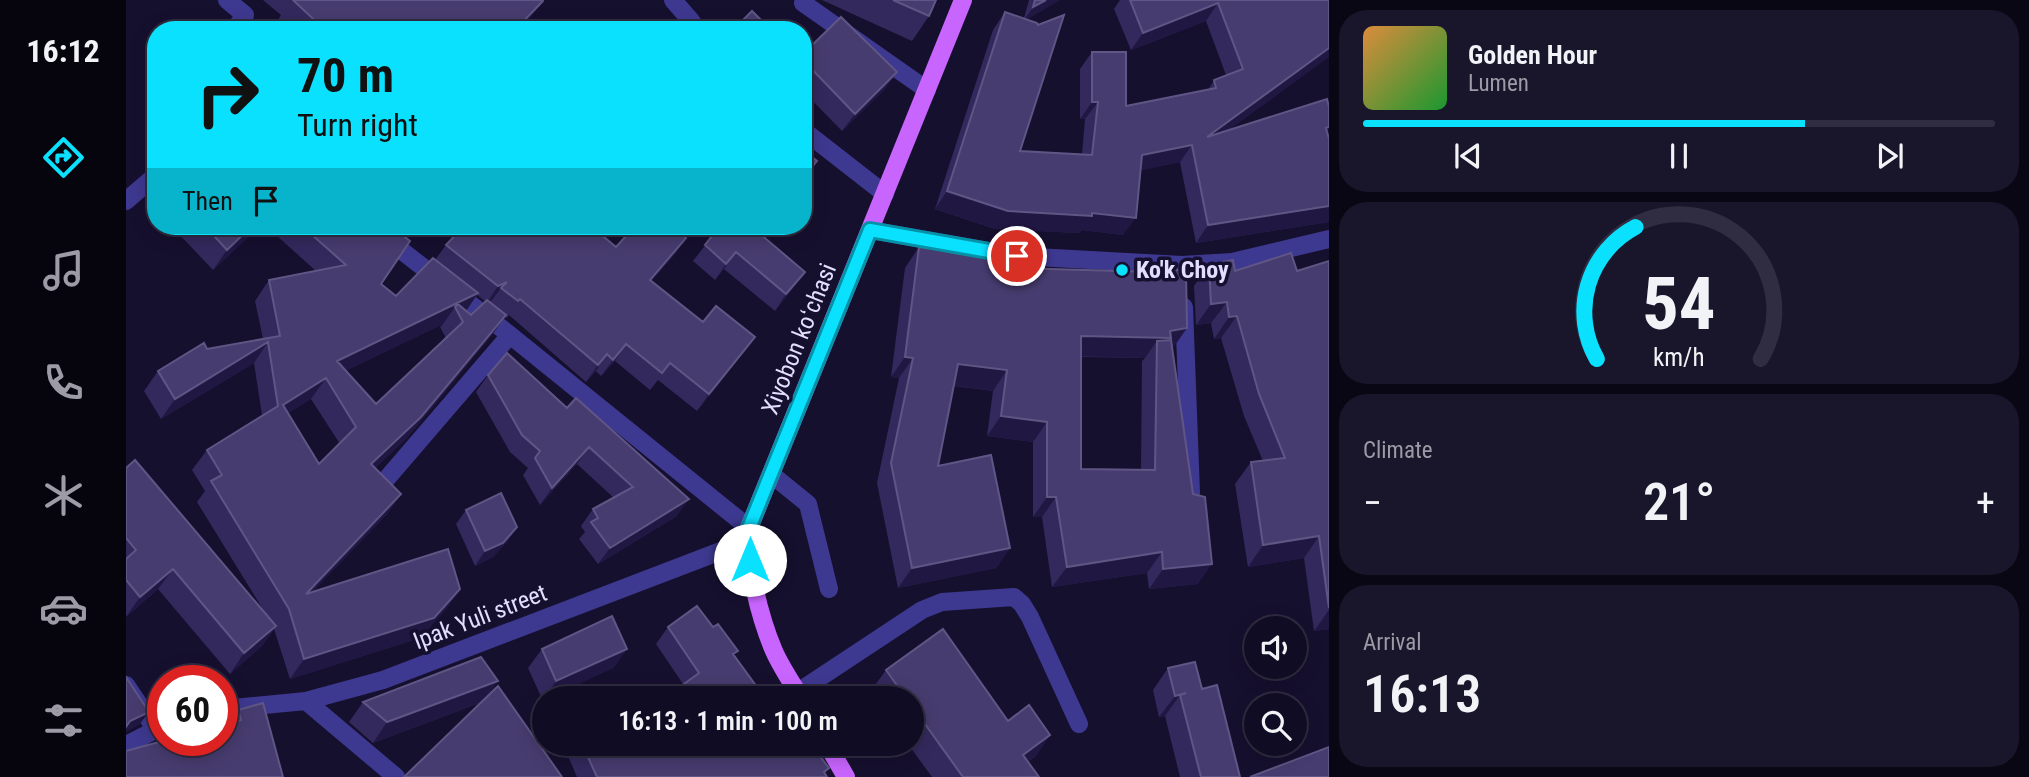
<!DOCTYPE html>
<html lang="en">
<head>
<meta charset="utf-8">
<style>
	:root { --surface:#100c23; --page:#19152b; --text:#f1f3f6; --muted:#9c9ba6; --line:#302c41; --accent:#0ae1ff }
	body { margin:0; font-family:"Roboto Condensed",sans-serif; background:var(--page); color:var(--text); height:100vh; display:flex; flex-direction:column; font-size:26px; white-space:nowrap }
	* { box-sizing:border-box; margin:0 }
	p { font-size:23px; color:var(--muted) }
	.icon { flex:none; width:38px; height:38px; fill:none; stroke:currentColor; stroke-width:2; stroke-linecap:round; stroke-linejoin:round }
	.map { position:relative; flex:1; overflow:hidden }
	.sheet { display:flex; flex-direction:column; gap:10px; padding:10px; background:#090713; width:700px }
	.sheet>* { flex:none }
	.guide { position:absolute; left:21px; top:21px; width:665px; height:214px; border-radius:28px; box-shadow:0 4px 18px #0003,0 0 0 2px var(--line); background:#0ae1ff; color:#111; overflow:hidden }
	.tools { position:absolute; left:1118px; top:616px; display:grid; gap:14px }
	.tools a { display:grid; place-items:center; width:63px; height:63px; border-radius:50%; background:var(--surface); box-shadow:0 4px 18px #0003,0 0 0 2px var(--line); font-size:35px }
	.speed { position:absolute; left:21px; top:665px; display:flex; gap:14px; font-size:35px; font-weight:700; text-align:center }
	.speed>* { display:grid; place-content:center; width:91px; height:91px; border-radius:50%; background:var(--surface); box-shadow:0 4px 18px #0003,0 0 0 2px var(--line); line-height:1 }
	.speed .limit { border:10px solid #d22; background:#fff; color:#111 }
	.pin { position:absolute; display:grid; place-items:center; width:60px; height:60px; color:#fff; margin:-30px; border:4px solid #fff; border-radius:50%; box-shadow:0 2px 7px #0007 }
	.me { position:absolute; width:77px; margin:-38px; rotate:0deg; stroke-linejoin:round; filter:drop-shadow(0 0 5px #0008) }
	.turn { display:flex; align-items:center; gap:24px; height:147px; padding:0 35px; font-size:32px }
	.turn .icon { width:91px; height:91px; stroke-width:2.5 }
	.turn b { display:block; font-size:49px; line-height:60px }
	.then { display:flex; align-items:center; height:66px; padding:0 35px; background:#0003; gap:14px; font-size:26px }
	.big { font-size:52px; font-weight:600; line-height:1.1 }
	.sheet .tile { flex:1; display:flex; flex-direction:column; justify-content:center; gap:10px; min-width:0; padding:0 24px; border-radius:28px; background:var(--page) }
	.sheet .dial { align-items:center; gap:0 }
	.dial svg { height:182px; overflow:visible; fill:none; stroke:var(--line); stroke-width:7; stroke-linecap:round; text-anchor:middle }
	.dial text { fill:var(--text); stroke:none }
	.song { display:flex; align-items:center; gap:21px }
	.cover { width:84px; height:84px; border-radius:10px; background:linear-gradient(135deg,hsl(30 70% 55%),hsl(130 70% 35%)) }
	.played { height:7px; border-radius:4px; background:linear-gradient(90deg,var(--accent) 70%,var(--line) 70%) }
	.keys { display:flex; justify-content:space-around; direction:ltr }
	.heat { display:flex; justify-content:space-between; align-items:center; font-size:38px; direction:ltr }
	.trip { position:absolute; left:406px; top:686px; width:392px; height:70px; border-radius:35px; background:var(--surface); box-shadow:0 4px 18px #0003,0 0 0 2px var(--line); font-weight:600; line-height:70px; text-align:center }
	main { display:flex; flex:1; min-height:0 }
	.menu { display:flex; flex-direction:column; width:126px; justify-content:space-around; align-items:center; background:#06050e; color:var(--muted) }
	.menu .icon { width:49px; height:49px }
	.menu .on { color:var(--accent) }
	.menu b { font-size:32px; color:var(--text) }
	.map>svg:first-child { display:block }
</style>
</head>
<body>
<main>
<nav class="menu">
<b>16:12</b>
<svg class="icon on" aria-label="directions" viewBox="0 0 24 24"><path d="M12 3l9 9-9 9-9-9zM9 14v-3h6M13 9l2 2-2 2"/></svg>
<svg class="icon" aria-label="music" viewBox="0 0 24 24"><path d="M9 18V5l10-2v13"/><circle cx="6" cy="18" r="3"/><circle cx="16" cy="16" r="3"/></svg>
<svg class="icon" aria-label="phone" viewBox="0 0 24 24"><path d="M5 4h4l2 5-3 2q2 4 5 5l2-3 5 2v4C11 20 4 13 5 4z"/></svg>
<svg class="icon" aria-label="climate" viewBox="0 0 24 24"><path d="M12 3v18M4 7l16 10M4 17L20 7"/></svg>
<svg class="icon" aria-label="car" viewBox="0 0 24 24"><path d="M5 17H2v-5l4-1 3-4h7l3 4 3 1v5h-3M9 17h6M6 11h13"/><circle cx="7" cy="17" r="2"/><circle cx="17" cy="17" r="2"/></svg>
<svg class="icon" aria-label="filters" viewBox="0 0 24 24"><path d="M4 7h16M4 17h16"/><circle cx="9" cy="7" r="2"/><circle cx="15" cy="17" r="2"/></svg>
</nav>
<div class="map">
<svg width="1203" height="777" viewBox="0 0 1203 777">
	<rect width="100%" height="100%" fill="#16102f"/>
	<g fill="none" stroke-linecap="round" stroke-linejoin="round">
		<path stroke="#3e3990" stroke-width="18" d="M101,0L119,15L108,30
			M547,0L566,22
			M677,3L801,90
			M677,130L759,194
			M0,201L30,175
			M1058,307L1065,493
			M645,474L682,504L703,589
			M257,483L384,335
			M0,685L30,730
			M672,692L796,610L816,602L888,597L896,604L904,617L953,724"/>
		<path stroke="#3e3990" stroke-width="18" d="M244,226L384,335L623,528
			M744,230L891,256L1056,265L1106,262L1203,239
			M180,701L270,777"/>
		<path stroke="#3e3990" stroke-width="18" d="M96,709L180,701L257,680L621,541
			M0,745L37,726"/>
		<path stroke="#c965ff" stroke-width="18" d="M675,698C666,683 655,667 648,651C635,621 618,558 623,528L837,0
			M701,744L720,777"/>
	</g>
	<path fill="#34295d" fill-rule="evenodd" d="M137,0H416L402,21L394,30H163L152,20L155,15Z
		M696,0H810L803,16L786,41Z
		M903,0H934L901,19L894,151L956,154L959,119H954V69L966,52L1000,106L1082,90L1088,80L1100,75L1080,21L1005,50L988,9L994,0H1203L1102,131L1202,135L1203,139V222L1070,243L1054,162L1015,170L997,235L956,230L954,233L869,229L809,209L867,30L879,12L898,18Z
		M677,54L771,72L758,90L716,131L677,91Z
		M56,226H134L87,270L51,232Z
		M140,226H265L255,284L270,296L309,260L320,245L490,247L560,238L549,254L525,281L577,322L629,337L617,353L571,411L532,380L524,390L489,361L475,376L470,371L460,382L383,315L381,318L379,317L366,335L281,438L249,468L275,494L261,514L187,591L334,589L320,609L294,638L164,679L148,629L136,646L104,674L32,589L0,617V468L138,611L71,502L79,491L66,470L81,450L136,415L128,363L35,419L18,391L32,371L81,349L137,339L129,301L143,280L190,271ZM351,295L359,301L345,315L340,311ZM317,324L314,327L320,338L250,404L219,371ZM185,399L214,444L193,464L162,413Z
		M594,226H641L634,234L667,288L649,311L598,269L589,280L567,261Z
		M793,247L859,256L861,253L890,268L1026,272L1027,270L1061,328L1046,348L1072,584L1023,589L1021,573L926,587L916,517H907V442L861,436L867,391L828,386L812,466L884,548L870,568L772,588L751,483L773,378L765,377L779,268ZM955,357L1019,358L1016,361L1015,470L955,469Z
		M1203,261V629L1188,631L1178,558L1122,567L1109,484L1125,462L1137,461L1118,416L1095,338L1088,339L1085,323L1070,325L1068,286L1083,265L1109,271H1171Z
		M381,353L551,516L472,564L453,539L459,532L455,526L467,509L488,498L451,464L414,505L397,475L402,468L384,452L350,392L362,375Z
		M340,510L391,527L381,542L367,557L349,566L330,524Z
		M542,627L608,656L639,698H539L557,684L530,644Z
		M416,649H501L487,668L422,698H418L417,701L402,668Z
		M1042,668L1076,689L1114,777H1054L1039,716L1033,717L1027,690Z
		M760,670L882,721L924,735L909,757L902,762L913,777H806L782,744H786V698H749L744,692Z
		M360,698L356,702L247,743L223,722L237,702Z
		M112,710L157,777L103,723Z
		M450,744H685L701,777H451L442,756Z"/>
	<path fill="#201743" d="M920,0H934L897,22L907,7Z
		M417,1L402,21L394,30H389Z
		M1092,3L1080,21L1005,50L1017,33Z
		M1203,48V57L1069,155L1081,137Z
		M771,72L758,90L716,131L729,114Z
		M966,102H972L959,119H954Z
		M1066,145L1054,162L1004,173L1016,155Z
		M821,191L966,213L1010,218L997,235L956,230L954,233L869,229L809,209Z
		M1203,206V222L1070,243L1082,225Z
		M126,226H134L87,270L101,250Z
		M560,238L549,254L512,296L524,280Z
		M610,252L598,269L589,280L600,264Z
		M679,272L667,288L649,311L660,294Z
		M381,282L375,288L366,300L361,303L372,286Z
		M352,293L338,314L329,307L317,324L201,380L200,378L185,399L143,425L157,405L211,361Z
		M1101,302L1085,323L1070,325L1085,304Z
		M380,315L366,335L281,438L231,485L245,464Z
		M1111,316L1095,338L1088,339L1103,317Z
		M1061,328L1047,348L1030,352L1031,341L1019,358L941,356L955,336L1044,331Z
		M629,337L617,353L571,411L583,394Z
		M142,342L128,363L35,419L49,399Z
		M500,344L489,361L475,376L487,360Z
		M481,354L470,371L460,382L472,365Z
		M779,357L787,358L773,378L765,377Z
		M832,364L881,370L867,391L818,384Z
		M875,416L921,422L907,442L861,436Z
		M463,447L451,464L414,505L426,488Z
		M275,494L261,514L165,614L180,594Z
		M921,497H930L916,517H907Z
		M563,499L551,516L472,564L484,548Z
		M391,527L381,542L367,557L349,566L359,551Z
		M1193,536L1178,558L1122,567L1137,545Z
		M884,548L870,568L772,588L786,568Z
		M1036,552L1021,573L926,587L941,567Z
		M1086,564L1072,584L1023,589L1037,569Z
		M47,569L32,589L0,617L14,597Z
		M334,589L320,609L294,638L164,679L178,659Z
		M1203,610V629L1188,631Z
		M150,626L136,646L104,674L118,653Z
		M501,649L487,668L422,698H419L430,681Z
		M372,681L358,701L247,743L261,722Z
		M1054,695L1039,716L1033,717L1049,696Z
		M23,712L13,725L0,732V727L4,721Z
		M924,735L909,757L882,777L897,755Z"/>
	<path fill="#473c6f" stroke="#5f5685" stroke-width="2" fill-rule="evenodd" d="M167,0H416L417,1L389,30H199Z
		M767,0H810L803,16Z
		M909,0H920L907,7Z
		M1004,0H1203V48L1081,137L1201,99L1203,107V127L1200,128L1203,139V206L1082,225L1066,145L1016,155L1010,218L966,213V216L882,211L821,191L879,12L911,23L912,25L938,15L894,151L966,155L972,102H966V52H1000V106L1090,88L1088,80L1117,69L1092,3L1017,33Z
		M626,11L645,30H607Z
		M715,17L771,72L729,114L677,60V54Z
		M677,150L691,161L677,178Z
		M79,226H126L101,250Z
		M176,226H265L284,241L255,284L270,296L307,258L352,293L211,361L250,404L337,322L329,307L332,304L345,315L361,300L380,315L295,417L245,464L275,494L180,594L322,549L334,589L308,618L178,659L163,609L85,481L96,475L81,450L152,406L142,342L49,399L32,371L78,343L81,349L154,336L143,280L220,265ZM200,378L230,427L193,464L157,405Z
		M338,226H465L490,247L509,226H547L560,238L524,280L577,322L590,306L629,337L583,394L544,363L536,373L500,344L487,360L481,354L472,365L394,299L392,301L375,288L381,282L372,286L320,245Z
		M594,226H639L633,233L679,272L660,294L610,252L600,264L579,245Z
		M793,247L860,256L861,253L892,255L890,268L1027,272V270H1060L1061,328L1044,331L1045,338L955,336V469L1029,470L1031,341L1045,340L1067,494L1079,497L1086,564L1037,569L1036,552L941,567L930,497H921V422L875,416L881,370L832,364L812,466L865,455L884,548L786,568L765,463L787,358L779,357Z
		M1165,253L1171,271L1203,261V608L1193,536L1137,545L1125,462L1159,458L1133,394L1111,316L1103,317L1101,302L1085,304L1083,265L1107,260L1109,271Z
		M381,353L441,408L450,398L563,499L484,548L465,522L472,518L467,509L507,487L463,447L426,488L409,458L414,451L396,435L362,375Z
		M9,460L150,626L118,653L47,569L14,597L0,580V559L10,550L0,538V468Z
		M375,493L391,527L377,543L359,551L340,510Z
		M571,606L587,627L592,624L612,651L607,654L639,698H541L540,697L573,673L542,627Z
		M486,616L501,649L430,681L416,649Z
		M817,629L882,721L903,705L924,735L897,755L913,777H837L786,706V698H780L760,670Z
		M355,657L372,681L261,722L237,702Z
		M1069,662L1076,689L1091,685L1114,777H1075L1054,695L1060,693L1049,696L1042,668Z
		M0,677L23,712L4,721L0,727Z
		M372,686L436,777H278Z
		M137,703L157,777H0V751L40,740H96V725L115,720L112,710Z
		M456,744H685L703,768L698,772L701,777H471Z
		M1203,747V777H1124Z"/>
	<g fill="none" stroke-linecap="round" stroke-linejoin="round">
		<defs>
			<path id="route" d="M624,560L621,541L623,528L744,230L891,256"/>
		</defs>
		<use href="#route" stroke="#0692a6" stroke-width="18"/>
		<use href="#route" stroke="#0ae1ff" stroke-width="12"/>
	</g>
	<circle fill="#0ae1ff" stroke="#16102f" stroke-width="2.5" cx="996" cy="270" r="7"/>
	<g text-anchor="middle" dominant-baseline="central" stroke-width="7" stroke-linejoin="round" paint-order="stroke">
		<g font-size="24" font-weight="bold" fill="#e3deff" stroke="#16102f" text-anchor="start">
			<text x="1010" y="270">Ko'k Choy</text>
		</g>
		<g font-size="24" fill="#e3deff" stroke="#16102f">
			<text transform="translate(673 339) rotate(-68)">Xiyobon koʻchasi</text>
			<text transform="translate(354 617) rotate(-21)">Ipak Yuli street</text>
		</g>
	</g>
</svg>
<div class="tools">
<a><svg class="icon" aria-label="sound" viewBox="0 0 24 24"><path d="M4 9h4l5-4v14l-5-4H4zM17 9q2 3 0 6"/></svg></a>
<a><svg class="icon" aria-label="search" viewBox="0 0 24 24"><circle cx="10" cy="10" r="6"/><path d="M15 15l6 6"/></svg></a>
</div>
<div class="speed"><div class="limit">60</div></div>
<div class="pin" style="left:891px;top:256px;background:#d93025"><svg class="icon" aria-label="arrive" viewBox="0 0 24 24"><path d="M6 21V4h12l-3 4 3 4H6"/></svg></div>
<svg class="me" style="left:624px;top:560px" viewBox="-20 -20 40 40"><circle r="19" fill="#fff"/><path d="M0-13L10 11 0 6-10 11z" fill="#0ae1ff"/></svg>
<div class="trip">16:13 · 1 min · 100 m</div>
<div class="guide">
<div class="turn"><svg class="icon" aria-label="right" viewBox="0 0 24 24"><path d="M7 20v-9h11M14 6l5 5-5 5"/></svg><div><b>70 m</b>Turn right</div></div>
<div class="then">Then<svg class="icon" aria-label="arrive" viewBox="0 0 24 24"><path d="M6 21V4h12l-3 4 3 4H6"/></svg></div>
</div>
</div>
<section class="sheet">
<div class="tile">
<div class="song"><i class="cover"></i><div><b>Golden Hour</b><p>Lumen</p></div></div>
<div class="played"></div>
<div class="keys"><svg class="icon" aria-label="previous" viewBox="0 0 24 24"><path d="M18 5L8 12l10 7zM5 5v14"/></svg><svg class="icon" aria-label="pause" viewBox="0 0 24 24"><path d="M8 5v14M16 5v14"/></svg><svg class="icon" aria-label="next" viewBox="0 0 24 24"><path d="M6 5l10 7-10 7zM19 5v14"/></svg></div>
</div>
<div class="tile dial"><svg viewBox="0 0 100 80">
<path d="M14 69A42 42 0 1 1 86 69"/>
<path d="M14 69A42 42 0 0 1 31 11" stroke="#0ae1ff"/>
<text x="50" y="56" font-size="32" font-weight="700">54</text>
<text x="50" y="72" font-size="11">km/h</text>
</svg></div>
<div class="tile"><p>Climate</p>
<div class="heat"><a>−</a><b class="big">21°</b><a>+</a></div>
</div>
<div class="tile"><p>Arrival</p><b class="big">16:13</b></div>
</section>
</main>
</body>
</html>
